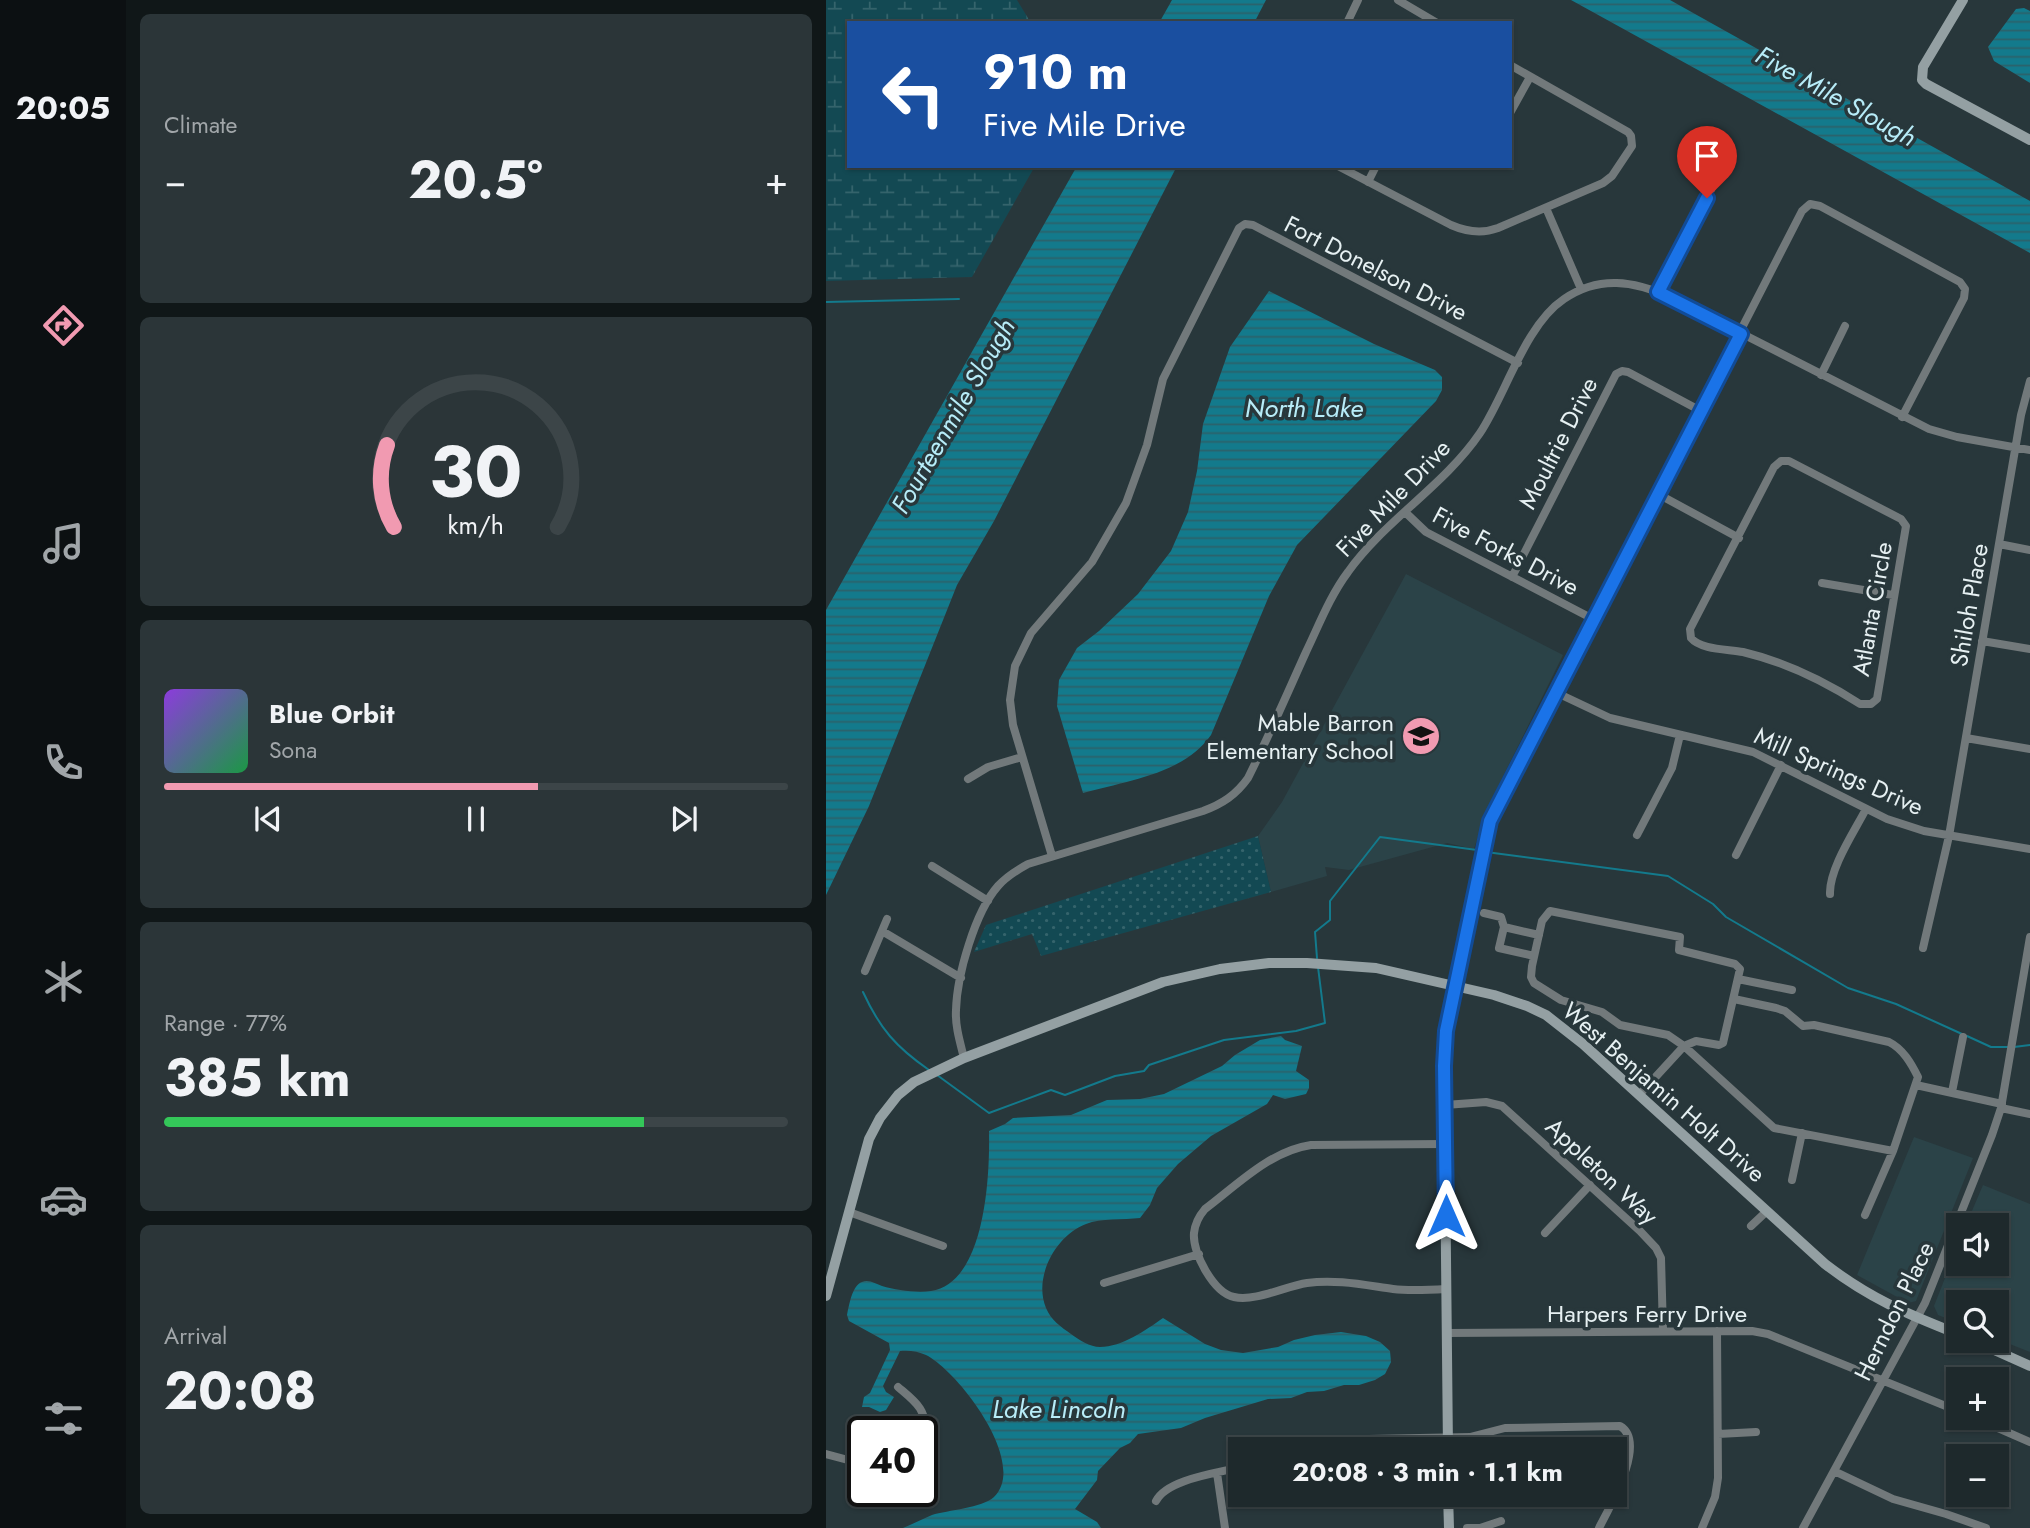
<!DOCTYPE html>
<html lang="en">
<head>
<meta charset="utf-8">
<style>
	:root { --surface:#1e292c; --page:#2b3538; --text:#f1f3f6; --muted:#a1a6a9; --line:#3c4548; --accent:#f19ab1 }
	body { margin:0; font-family:Jost,sans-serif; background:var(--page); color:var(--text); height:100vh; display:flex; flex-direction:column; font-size:26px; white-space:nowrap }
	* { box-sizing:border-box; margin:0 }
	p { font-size:23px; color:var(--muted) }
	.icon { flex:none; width:38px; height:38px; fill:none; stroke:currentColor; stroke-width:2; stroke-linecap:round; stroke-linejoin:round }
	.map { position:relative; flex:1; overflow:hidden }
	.details { display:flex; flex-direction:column; gap:14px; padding:14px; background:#101718; width:700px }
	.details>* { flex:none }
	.banner { position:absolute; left:21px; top:21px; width:665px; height:147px; border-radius:0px; box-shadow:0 2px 5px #0004,0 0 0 2px var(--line); background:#1a4fa0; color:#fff; overflow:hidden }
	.fabs { position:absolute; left:1120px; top:1213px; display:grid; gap:14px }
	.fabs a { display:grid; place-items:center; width:63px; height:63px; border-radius:0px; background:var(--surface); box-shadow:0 2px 5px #0004,0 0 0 2px var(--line); font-size:35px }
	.speed { position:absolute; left:21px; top:1416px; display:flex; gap:14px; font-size:35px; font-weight:700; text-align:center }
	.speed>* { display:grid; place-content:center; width:91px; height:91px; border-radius:50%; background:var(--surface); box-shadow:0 2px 5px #0004,0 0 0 2px var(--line); line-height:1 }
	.speed .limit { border:4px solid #111; border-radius:10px; background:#fff; color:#111 }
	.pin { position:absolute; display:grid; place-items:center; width:60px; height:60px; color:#fff; margin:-72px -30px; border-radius:50% 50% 50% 0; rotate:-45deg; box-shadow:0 0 7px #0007 }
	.pin .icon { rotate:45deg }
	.me { position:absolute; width:77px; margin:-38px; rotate:0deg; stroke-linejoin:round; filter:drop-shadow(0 0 5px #0008) }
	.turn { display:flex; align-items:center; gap:24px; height:147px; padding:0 21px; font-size:32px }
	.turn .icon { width:91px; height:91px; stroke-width:2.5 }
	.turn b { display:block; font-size:49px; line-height:60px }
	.big { font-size:52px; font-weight:700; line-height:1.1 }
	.details .widget { flex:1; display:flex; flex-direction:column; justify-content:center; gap:10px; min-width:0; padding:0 24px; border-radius:10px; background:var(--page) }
	.details .dial { align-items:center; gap:0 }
	.dial svg { height:182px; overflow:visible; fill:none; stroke:var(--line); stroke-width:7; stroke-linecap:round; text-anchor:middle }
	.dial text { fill:var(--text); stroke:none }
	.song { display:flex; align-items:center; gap:21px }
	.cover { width:84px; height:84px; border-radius:10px; background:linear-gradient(135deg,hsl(270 70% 55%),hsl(140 70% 35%)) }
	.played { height:7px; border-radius:4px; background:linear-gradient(90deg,var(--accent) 60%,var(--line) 60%) }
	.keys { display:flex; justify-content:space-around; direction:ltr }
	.heat { display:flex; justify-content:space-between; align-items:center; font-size:38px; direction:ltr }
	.charge { height:10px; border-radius:5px; background:linear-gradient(90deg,#34c759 77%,var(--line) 0) }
	.trip { position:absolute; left:402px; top:1437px; width:399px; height:70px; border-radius:0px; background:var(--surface); box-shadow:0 2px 5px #0004,0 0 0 2px var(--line); font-weight:700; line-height:70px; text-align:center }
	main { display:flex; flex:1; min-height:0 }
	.tabs { display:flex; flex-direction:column; width:126px; justify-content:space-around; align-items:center; background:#0c1012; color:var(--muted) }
	.tabs .icon { width:49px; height:49px }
	.tabs .current { color:var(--accent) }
	.tabs b { font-size:32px; color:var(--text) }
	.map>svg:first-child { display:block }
</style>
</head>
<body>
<main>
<nav class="tabs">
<b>20:05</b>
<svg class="icon current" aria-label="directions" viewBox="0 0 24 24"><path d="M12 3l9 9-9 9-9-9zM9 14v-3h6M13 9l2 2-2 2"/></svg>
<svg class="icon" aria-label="music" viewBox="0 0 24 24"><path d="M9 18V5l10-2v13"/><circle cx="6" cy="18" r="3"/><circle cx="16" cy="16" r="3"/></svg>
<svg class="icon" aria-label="phone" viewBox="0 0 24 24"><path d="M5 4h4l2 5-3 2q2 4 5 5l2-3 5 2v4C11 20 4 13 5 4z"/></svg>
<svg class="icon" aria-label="climate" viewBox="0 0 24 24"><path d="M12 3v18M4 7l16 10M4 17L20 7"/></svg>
<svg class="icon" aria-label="car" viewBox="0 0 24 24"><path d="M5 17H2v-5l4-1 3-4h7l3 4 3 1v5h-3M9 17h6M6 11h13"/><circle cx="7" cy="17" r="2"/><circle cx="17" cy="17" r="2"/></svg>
<svg class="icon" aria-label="filters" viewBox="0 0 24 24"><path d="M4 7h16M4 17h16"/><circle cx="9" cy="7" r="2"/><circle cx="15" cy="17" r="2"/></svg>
</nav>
<section class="details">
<div class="widget"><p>Climate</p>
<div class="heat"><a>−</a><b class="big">20.5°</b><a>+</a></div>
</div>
<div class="widget dial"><svg viewBox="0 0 100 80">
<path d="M14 69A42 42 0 1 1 86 69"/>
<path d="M14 69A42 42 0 0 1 11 33" stroke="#f19ab1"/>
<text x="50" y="56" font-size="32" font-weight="700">30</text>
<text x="50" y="72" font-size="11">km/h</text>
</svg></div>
<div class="widget">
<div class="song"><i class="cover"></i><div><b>Blue Orbit</b><p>Sona</p></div></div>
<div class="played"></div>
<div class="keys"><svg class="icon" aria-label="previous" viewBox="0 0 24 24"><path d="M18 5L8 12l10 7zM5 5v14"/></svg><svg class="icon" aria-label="pause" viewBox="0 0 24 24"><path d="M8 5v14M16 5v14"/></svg><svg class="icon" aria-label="next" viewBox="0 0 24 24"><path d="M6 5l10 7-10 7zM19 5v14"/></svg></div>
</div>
<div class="widget"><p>Range · 77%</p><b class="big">385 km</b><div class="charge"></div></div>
<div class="widget"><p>Arrival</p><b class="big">20:08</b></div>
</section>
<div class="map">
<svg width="1204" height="1528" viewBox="0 0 1204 1528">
	<defs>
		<pattern id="wetland-marsh" width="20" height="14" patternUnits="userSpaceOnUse" patternTransform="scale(1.75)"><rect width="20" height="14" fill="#134953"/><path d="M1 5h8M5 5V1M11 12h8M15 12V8" fill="none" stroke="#35646c"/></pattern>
		<pattern id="park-dots" width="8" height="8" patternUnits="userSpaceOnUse" patternTransform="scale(1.75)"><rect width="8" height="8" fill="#134953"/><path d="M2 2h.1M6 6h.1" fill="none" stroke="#35646c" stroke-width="1.8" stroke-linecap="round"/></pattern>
		<pattern id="water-rules" width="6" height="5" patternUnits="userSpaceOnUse" patternTransform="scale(1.75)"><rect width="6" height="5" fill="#137a8c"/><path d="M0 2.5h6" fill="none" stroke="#2c616a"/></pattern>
	</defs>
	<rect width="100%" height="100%" fill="#28373b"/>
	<path fill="#2b4348" d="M580,574L737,655L661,809L648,849L621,843L523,870L499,867L501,876L445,892L432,836L456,802Z
		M1088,1137L1147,1158L1090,1301L1082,1303L1031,1275Z
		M1157,1185L1204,1204V1352L1171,1339V1302H1132V1323L1112,1315L1108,1306L1132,1245V1264H1171V1225H1140Z"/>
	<path fill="url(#wetland-marsh)" d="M0,0H191L205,23H23V166H209L146,277L0,281Z"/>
	<path fill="url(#park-dots)" d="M432,836L445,892L215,956L206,934L148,952L160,925Z"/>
	<path fill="url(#water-rules)" d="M346,0H440L428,23H333Z
		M745,0H844L1204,201V253Z
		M1198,8L1204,11V83L1168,61L1162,47L1190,9Z
		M251,166H351L168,521L131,585L43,806L0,895V610Z
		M443,291L548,344L609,370L616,377V390L610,401L471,545L443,596L385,735C358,774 300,781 257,793L231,706L233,680L251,648L273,631L312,594L345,551L362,512L371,471L377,424L404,347Z
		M455,1036L459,1040L476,1046L470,1071L483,1080V1088L480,1094L459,1099L447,1095L441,1104L385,1136L352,1164L331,1188L324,1205L314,1218C297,1220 275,1218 260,1224C230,1235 207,1277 220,1308C225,1320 235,1327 245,1334C253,1340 264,1347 274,1347C296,1347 320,1330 337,1318L379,1344L395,1350L417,1353L452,1347L468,1340L489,1335L515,1332L540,1336L554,1342L564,1351L565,1362L559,1374L549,1380L533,1385H518L498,1391L481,1392L465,1398L442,1399L379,1418L355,1428L312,1434L304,1443L294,1448L272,1471L271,1480L249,1509L271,1522L275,1528H77C87,1524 96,1519 106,1515C122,1510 156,1508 168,1497C203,1463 132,1371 100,1355C92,1351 82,1350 74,1351L57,1386L60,1392L68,1397L60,1410L54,1412L43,1407H36L38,1397L44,1393L64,1350L63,1343L23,1321L21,1315C23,1306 26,1285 36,1282C43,1279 50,1284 56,1286C70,1290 90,1293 105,1291C160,1283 164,1173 163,1131L179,1124L187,1118L245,1115L281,1100L314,1099L338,1094L396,1066L409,1055L434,1040Z"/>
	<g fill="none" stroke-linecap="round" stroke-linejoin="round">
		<path stroke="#137a8c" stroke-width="2" d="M0,302L133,299
			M660,852L842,876L887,904L900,917L1022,988L1070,1004L1136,1034
			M491,958L489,932L504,920V901L554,837L651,850
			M37,992C54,1029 70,1047 103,1070
			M1141,1036L1165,1047H1182
			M1188,1047L1204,1045
			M111,1075L163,1113L225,1090L239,1095L289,1076L318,1071L323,1065L398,1040L470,1031L499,1023L492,967"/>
		<path stroke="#72797b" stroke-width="8" d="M572,0L611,23
			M521,23L532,0
			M684,113L704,77
			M512,166L625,225C641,232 656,234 672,228L777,183L786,176L806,146L805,136L802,132L684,65
			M542,182L550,166
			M720,208L755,289
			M833,292L893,174
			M995,375L1019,326
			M1076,417L1138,298L1139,289L1134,282L994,206L984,204L976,211L729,692L784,718L927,752L1061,819L1098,831L1204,849
			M955,461H963L1075,519L1080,526L1051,699L1045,704H1034C998,681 959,662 917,652C902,649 875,650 865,638L864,629L948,467Z
			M832,494L913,538
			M579,512L600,532L767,619
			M1173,544L1204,550
			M686,577L790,374L796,371L802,372L875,411
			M996,583L1067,595
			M1156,641L1204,649
			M1140,738L1204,749
			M142,779L162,767L196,757
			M811,835L846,768L854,735
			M910,855L955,765
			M226,856L187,725L184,700L189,666L205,633L266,562L300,503L321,445L337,379L413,228L419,224L427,225L692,363
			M106,866L162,901
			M1004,894C1003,869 1028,832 1040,809
			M658,913L675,917L678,927
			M56,931L135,978
			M1097,948L1123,836L1195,415L1204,381
			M708,956L673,948L678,927L713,935
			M39,971L61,919
			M912,979L966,990
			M138,1058C134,1042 129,1026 130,1010C131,975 149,912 172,886C180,877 191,870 202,864L377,811C396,804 410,795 422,778C443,736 461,694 480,652C493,625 504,596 522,572C559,520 618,486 654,433C680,394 699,325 738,299C773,275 808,281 844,297L1103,429L1131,437L1204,450
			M1090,1085L1176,1104
			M1126,1092L1137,1037
			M813,1095L858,1046L870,1041L893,1045L897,1043L914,969L909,964L853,950L854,937L724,911L716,921L706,966L705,977L708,983L735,1000L776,1012L794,1025L842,1035L858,1046L948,1128L1067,1151L1092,1077C1085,1063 1077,1049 1063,1042L988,1025L977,1026L959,1011L950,1008L908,999
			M619,1105L660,1102L676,1106L814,1231L830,1248L835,1258L837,1331
			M1175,1108L1204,1114
			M619,1144L485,1145C444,1151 411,1185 379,1209C373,1216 369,1224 368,1233C366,1253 388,1293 408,1297C429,1302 460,1286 481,1283C510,1279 538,1285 567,1289C584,1291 602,1290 620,1289
			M966,1180L976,1133
			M23,1212L117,1246
			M1039,1215L1067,1151
			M925,1226L941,1211
			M719,1233L764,1185
			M278,1283L373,1254
			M621,1333L926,1331L942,1334L1132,1411
			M72,1387C86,1399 105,1412 96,1432
			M1149,1418L1204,1442
			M892,1434L930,1432
			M484,1449L543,1439L644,1437L679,1428L794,1426C822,1442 783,1508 773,1528
			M0,1454L37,1464
			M96,1456L107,1452
			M1008,1471L1067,1499L1120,1514L1160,1528
			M391,1473L399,1528
			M330,1501C341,1479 392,1473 415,1467
			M641,1528H654L675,1521
			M876,1528L889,1497L892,1478L891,1331
			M977,1528L1099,1303L1166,1135L1175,1108L1204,937"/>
		<path stroke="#94a0a3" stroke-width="10" d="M1137,0L1097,67L1096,80L1100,84L1204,140
			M0,1296L43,1139L54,1118L72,1095L88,1082L138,1058L337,982L394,969L443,963H481L550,968L668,995L701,1006L720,1015L757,1044L999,1264C1043,1298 1081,1314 1132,1334
			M1146,1340L1204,1366
			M622,1449L618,1066L623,1013L660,833L669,810L729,692
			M622,1494L623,1528"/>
	</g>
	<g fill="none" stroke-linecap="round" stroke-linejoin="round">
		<defs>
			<path id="route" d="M620,1216L618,1066L620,1031L664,821L915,334L832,292L881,198"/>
		</defs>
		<use href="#route" stroke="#114b97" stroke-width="18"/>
		<use href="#route" stroke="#1a73e8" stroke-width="12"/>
	</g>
	<defs>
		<symbol id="school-disc" viewBox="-11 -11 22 22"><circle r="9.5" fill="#f19ab1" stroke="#28373b"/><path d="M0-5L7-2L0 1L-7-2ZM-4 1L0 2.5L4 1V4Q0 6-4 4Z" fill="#111"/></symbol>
	</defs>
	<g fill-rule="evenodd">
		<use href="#school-disc" x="573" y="714" width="44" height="44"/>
	</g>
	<g text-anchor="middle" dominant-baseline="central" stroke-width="7" stroke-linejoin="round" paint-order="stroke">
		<g font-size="24" fill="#e6f0f2" stroke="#28373b">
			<text transform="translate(550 268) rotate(27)">Fort Donelson Drive</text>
			<text transform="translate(732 443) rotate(-63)">Moultrie Drive</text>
			<text transform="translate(567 498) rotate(-46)">Five Mile Drive</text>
			<text transform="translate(680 551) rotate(28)">Five Forks Drive</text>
			<text transform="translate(1143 605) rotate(-80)">Shiloh Place</text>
			<text transform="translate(1046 609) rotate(-80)">Atlanta Circle</text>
			<text transform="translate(1013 771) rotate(24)">Mill Springs Drive</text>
			<text transform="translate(838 1092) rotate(41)">West Benjamin Holt Drive</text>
			<text transform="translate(776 1171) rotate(43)">Appleton Way</text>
			<text transform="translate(1068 1311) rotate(-64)">Herndon Place</text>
			<text x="821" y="1313">Harpers Ferry Drive</text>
		</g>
		<g font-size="24" fill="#e6f0f2" stroke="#28373b" text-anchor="end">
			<text x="568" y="722">Mable Barron<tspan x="568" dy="28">Elementary School</tspan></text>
		</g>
		<g font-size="26" font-style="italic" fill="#b7ecf8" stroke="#28373b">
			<text transform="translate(1010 96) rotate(29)">Five Mile Slough</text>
			<text x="478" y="408">North Lake</text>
			<text transform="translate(127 416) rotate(-60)">Fourteenmile Slough</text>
			<text x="233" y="1409">Lake Lincoln</text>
		</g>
	</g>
</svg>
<div class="fabs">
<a><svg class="icon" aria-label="sound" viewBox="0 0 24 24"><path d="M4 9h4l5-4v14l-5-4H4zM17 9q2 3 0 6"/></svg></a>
<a><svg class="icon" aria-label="search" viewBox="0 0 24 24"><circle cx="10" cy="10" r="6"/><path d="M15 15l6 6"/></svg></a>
<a>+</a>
<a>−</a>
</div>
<div class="speed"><div class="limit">40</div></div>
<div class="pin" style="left:881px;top:198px;background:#d93025"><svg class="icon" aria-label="arrive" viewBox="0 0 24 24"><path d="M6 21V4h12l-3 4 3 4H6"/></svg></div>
<svg class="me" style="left:620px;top:1216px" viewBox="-20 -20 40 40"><path d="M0-17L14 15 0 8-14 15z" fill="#1a73e8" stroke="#fff" stroke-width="4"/></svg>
<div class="trip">20:08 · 3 min · 1.1 km</div>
<div class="banner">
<div class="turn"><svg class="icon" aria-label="left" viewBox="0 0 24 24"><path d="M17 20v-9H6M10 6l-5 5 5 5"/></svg><div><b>910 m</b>Five Mile Drive</div></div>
</div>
</div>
</main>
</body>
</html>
